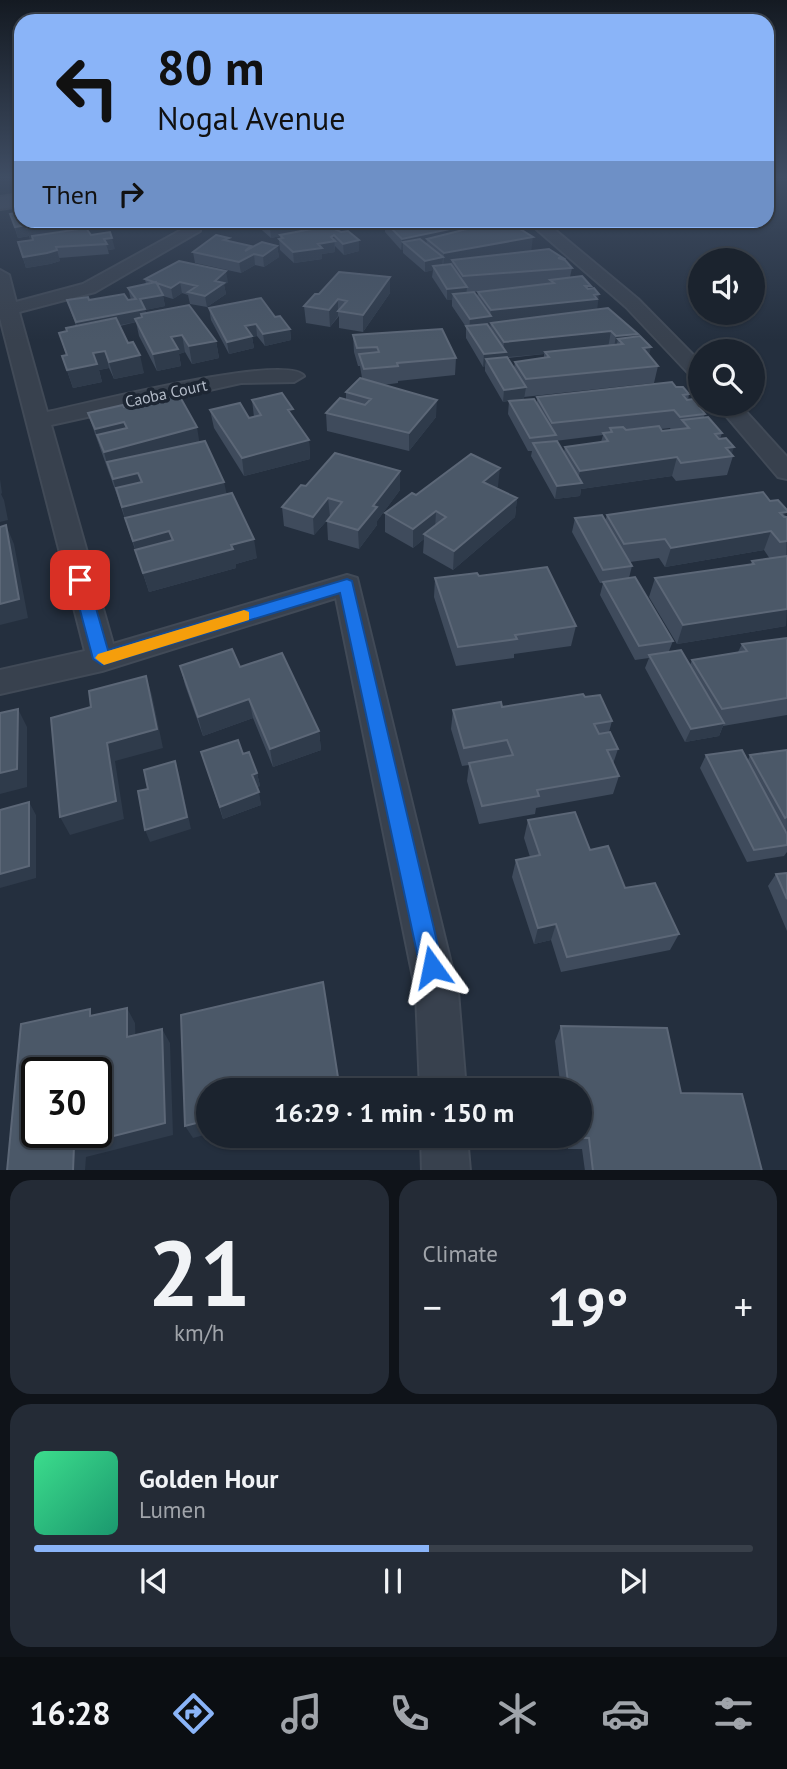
<!DOCTYPE html>
<html lang="en">
<head>
<meta charset="utf-8">
<style>
	:root { --surface:#1b232e; --page:#242b36; --text:#f1f3f6; --muted:#a0a4aa; --line:#39404a; --accent:#8ab4f8 }
	body { margin:0; font-family:"PT Sans",sans-serif; background:var(--page); color:var(--text); height:100vh; display:flex; flex-direction:column; font-size:26px; white-space:nowrap }
	* { box-sizing:border-box; margin:0 }
	p { font-size:23px; color:var(--muted) }
	.icon { flex:none; width:38px; height:38px; fill:none; stroke:currentColor; stroke-width:2; stroke-linecap:round; stroke-linejoin:round }
	.map { position:relative; height:1170px; overflow:hidden }
	.side { display:flex; flex-direction:column; gap:10px; padding:10px; background:#0f1319; flex:1 }
	.side>* { flex:none }
	.top-card { position:absolute; left:14px; top:14px; width:760px; height:214px; border-radius:21px; box-shadow:0 2px 5px #0004,0 0 0 2px var(--line); background:#8ab4f8; color:#111; overflow:hidden }
	.controls { position:absolute; left:688px; top:248px; display:grid; gap:14px }
	.controls a { display:grid; place-items:center; width:77px; height:77px; border-radius:50%; background:var(--surface); box-shadow:0 2px 5px #0004,0 0 0 2px var(--line); font-size:35px }
	.speed { position:absolute; left:21px; top:1057px; display:flex; gap:14px; font-size:35px; font-weight:700; text-align:center }
	.speed>* { display:grid; place-content:center; width:91px; height:91px; border-radius:50%; background:var(--surface); box-shadow:0 2px 5px #0004,0 0 0 2px var(--line); line-height:1 }
	.speed .limit { border:4px solid #111; border-radius:10px; background:#fff; color:#111 }
	.pin { position:absolute; display:grid; place-items:center; width:60px; height:60px; color:#fff; margin:-30px; border-radius:14px; box-shadow:0 4px 10px #0006 }
	.me { position:absolute; width:77px; margin:-38px; rotate:348deg; stroke-linejoin:round; filter:drop-shadow(0 0 5px #0008) }
	.turn { display:flex; align-items:center; gap:24px; height:147px; padding:0 28px; font-size:32px }
	.turn .icon { width:91px; height:91px; stroke-width:2.5 }
	.turn b { display:block; font-size:49px; line-height:60px }
	.then { display:flex; align-items:center; height:66px; padding:0 28px; background:#0003; gap:14px; font-size:26px }
	.big { font-size:52px; font-weight:700; line-height:1.1 }
	.side .widget { flex:1; display:flex; flex-direction:column; justify-content:center; gap:10px; min-width:0; padding:0 24px; border-radius:21px; background:var(--page) }
	.side .dial { align-items:center; gap:0 }
	.dial b { font-size:91px; line-height:1 }
	.song { display:flex; align-items:center; gap:21px }
	.cover { width:84px; height:84px; border-radius:10px; background:linear-gradient(135deg,hsl(150 70% 55%),hsl(160 70% 35%)) }
	.played { height:7px; border-radius:4px; background:linear-gradient(90deg,var(--accent) 55%,var(--line) 55%) }
	.keys { display:flex; justify-content:space-around; direction:ltr }
	.heat { display:flex; justify-content:space-between; align-items:center; font-size:38px; direction:ltr }
	.side .tiles { flex:1; display:grid; gap:10px; grid-template-columns:1fr 1fr }
	.widget:last-child { grid-column:span 2 }
	.trip { position:absolute; left:196px; top:1078px; width:396px; height:70px; border-radius:35px; background:var(--surface); box-shadow:0 2px 5px #0004,0 0 0 2px var(--line); font-weight:700; line-height:70px; text-align:center }
	.dock { display:flex; height:112px; justify-content:space-around; align-items:center; background:#0b0e12; color:var(--muted) }
	.dock .icon { width:49px; height:49px }
	.dock .selected { color:var(--accent) }
	.dock b { font-size:32px; color:var(--text) }
	.map>svg:first-child { display:block }
</style>
</head>
<body>
<div class="map">
<svg width="787" height="1171" viewBox="0 0 787 1171">
	<rect width="100%" height="100%" fill="#242f3e"/>
	<g fill="none" stroke-linecap="round" stroke-linejoin="round">
		<defs>
			<path id="minor" d="M526,220H543L638,299L700,362V380L693,378L626,307Z
				M194,223L200,225V231L95,292L19,312L47,412C82,405 288,352 304,376L294,382L241,383L51,425L113,644L347,575L357,578L458,992L466,1090H420L416,992L336,598L102,671L0,694V670L85,651L0,318V270L9,275L16,302L83,284Z
				M716,404H739L787,457V479L778,477Z
				M421,1136H467L470,1171H422Z"/>
			<path id="secondary" d="M21,194V206L0,209V197Z"/>
		</defs>
		<use href="#minor" stroke="#414a57" stroke-width="4"/>
		<use href="#secondary" stroke="#414a57" stroke-width="4"/>
		<use href="#minor" fill="#38414e" fill-rule="evenodd"/>
		<use href="#secondary" fill="#465061" fill-rule="evenodd"/>
	</g>
	<path fill="#3f4b5c" fill-rule="evenodd" d="M10,214L21,220H93V222L83,223L84,228L91,235L115,249L108,250L109,254L59,258L60,261L50,264L26,268L18,242L33,240L32,239H30L29,236L18,238Z
		M255,220H320V227L328,226L359,251L344,255L335,246V252L322,254V259L294,263L280,250L279,239H280V236L271,238L255,224Z
		M365,220H517L524,231L531,251L563,258L562,259L572,268L570,277L591,289L597,310L637,337L649,355L658,366L654,383L524,397L503,402L485,371V366L483,367L466,338V327L452,306V300H447L432,277L433,270L425,272L403,253V250H401L385,232V228L375,230ZM503,289L478,292L477,297L466,293ZM544,354V358L515,362L514,368L508,358Z
		M229,241L251,248L277,246L279,257L264,267L255,265L241,273L195,263L193,252Z
		M390,277V293L363,332L339,328V316L330,327L306,323L304,306L319,294Z
		M145,279L228,282L224,285L226,294L207,307L190,304L188,295L182,293L173,299L163,296L165,306L145,310L146,313L216,341L219,358L192,364L185,352L179,354L181,366L157,371L139,336L136,322L120,326L144,373L114,379L109,368L99,370L102,382L73,388L62,356L66,355L59,333L67,331L76,326L67,300H131L128,288L146,284Z
		M209,308L275,317L290,329L291,340L265,346L257,336L252,337L254,348L229,354L211,320Z
		M353,335L456,358L455,375L398,381V383L383,385L436,417L409,451L327,431L326,413L346,400V392L362,378L360,366H358L354,352Z
		M676,387L689,394L688,400L705,414L704,417L722,433L720,439L733,456L727,475L676,481L672,476L581,489L580,496L555,499L531,456L532,451H528L508,414L509,401L537,403V397ZM670,428L671,430L662,431L661,429ZM603,435L601,442L565,447L564,452L555,441Z
		M252,400L293,418L309,440L310,459L244,476L214,428L210,410L249,418L254,417Z
		M124,407L200,442L227,495L257,558L236,564V568L149,592L118,498L94,431L88,413Z
		M306,486L400,490L377,521V525L359,549L328,540L327,521L330,517L314,535L284,526L282,507Z
		M498,486L496,488L517,498L515,517L453,570L423,553L424,539L413,548L385,532V513L416,495Z
		M770,501L787,517L786,626L677,644L649,597L655,578L751,564L752,561L770,559L764,550L665,567L659,558L630,562L632,566L629,578L673,641L669,651L690,665L692,660L738,652L742,644L787,638V715L723,726L719,736L685,742L645,668L649,658L635,660L600,595L603,583H600L572,532L575,518L605,521L607,515Z
		M479,576L576,626L571,646L514,654V658L456,666L434,597L435,578Z
		M180,666L240,667L319,731L321,750L273,767L253,718L203,736L185,685Z
		M585,697L612,721L609,732L618,749L613,764L619,776L613,794L536,808L535,814L479,824L467,781L469,765L462,766L451,729L453,710L502,707Z
		M787,750V852L784,856L747,862L700,768L706,755L748,760L750,755Z
		M201,752L243,754L257,773L260,786L257,787L261,805L223,819Z
		M528,820L590,850L625,888L679,934L670,950L561,972L551,940L534,944L512,877L516,860L530,857L524,838Z
		M787,873V931L768,886L776,874Z
		M561,1026L681,1093L762,1171H585L582,1149H568L567,1136H579V1090H561L555,1041Z"/>
	<path fill="#2f3b4b" d="M78,220H82L84,230L30,239L27,228Z
		M82,220H93V222L83,223Z
		M307,220H320V229L271,238L270,228Z
		M385,222V228L375,230L374,224Z
		M474,224L473,235L427,239L426,245L403,242V250H401L402,239Z
		M26,225L29,236L18,238L15,227Z
		M524,226L523,239L533,237L531,253L452,260L451,268L443,269L444,253L517,227Z
		M334,235L335,252L322,254V259L294,263L293,252L318,244Z
		M112,238L115,249L108,250L104,239Z
		M359,240V251L344,255L343,244Z
		M251,246L252,255L254,254L255,265L241,273L239,262L245,251Z
		M277,246L279,257L264,267L263,256Z
		M57,250L60,261L50,264L26,268L23,257Z
		M443,257L442,268L433,266V270L425,272V261Z
		M226,271L228,282L224,285L226,294L207,307L205,296L215,281Z
		M390,277V293L363,332V315Z
		M180,282L182,293L173,299L171,288Z
		M585,286H591L589,300L594,295L599,294L597,311L491,323L490,328L469,331L470,319L490,316L491,310Z
		M467,287L466,298L453,294L452,300H447V289Z
		M163,295L165,306L145,310L147,320L141,314L142,321L135,319L136,322L79,333L76,322L140,299Z
		M338,299V316L330,327L329,310Z
		M256,324L257,336L252,337L254,348L229,354L227,342L245,326Z
		M290,329L291,340L265,346L263,334Z
		M611,331L608,348L545,352L544,354L486,359L485,366L483,367L484,354L503,352L504,342Z
		M638,334L634,351L623,344L618,339L615,353H613L616,336Z
		M182,335L185,352L179,354L181,366L157,371L153,354L171,337Z
		M216,341L219,358L192,364L189,346Z
		M651,347L647,365L643,348Z
		M105,351L109,368L99,370L102,382L73,388L67,370L93,353Z
		M140,355L144,373L114,379L109,362Z
		M526,387L524,399L503,402L504,390Z
		M437,400L436,417L409,451V433Z
		M124,422L129,440L97,435L100,447L95,429Z
		M197,427L200,446L107,462L109,471L104,452Z
		M309,440L310,459L244,476L242,458Z
		M734,447L731,457L726,448Z
		M677,457L672,476L581,489L580,496L555,499L557,486L577,484L580,471Z
		M500,468L498,486L481,500L483,482Z
		M400,471V490L377,521V525L359,549L358,530L373,506Z
		M138,473L143,492L116,488L118,498L113,479Z
		M0,479L2,493L1,494L4,500L8,520L0,522Z
		M224,482L228,500L127,526L122,507Z
		M328,498L330,517L314,535L313,517Z
		M517,498L515,517L453,570L454,551Z
		M436,511L435,530L424,534V539L413,548V529Z
		M6,525L14,544L28,618L0,625V604Z
		M169,531L174,550H135L138,560L133,541Z
		M771,531L764,550L665,567L671,548Z
		M254,539L257,558L236,564V568L149,592L143,573Z
		M787,609L786,626L677,644L683,625Z
		M146,676L152,695L163,748L115,761L124,819L70,835L60,817L107,743Z
		M249,699L253,718L203,736L198,717Z
		M18,709L27,727V787L0,794V773Z
		M724,723L719,736L685,742L691,729Z
		M319,731L321,750L273,767L270,749Z
		M175,761L179,774L191,829L150,842L145,830Z
		M257,773L260,786L255,788L252,775Z
		M259,792L261,805L223,819L220,807Z
		M29,802L36,815V878L0,888V874Z
		M556,924L551,940L534,944L538,928Z
		M127,1008L135,1023L136,1051L127,1037Z
		M162,1029L170,1043L173,1135L86,1157L85,1171H73L74,1146Z
		M208,1120V1134L193,1138L185,1126Z
		M292,1136H336L296,1146Z"/>
	<path fill="#4b5868" stroke="#5c6777" stroke-width="2" fill-rule="evenodd" d="M21,212V220H78L27,228L26,225L15,227L10,214Z
		M262,220H307L270,228Z
		M370,220H390V221L374,224Z
		M393,220H509L499,223L474,224L402,239L385,222Z
		M509,220H517L524,226L517,227L533,237L444,253L427,239L471,228L503,226L498,222Z
		M328,226L341,232L348,231L359,240L343,244L334,235L331,237L335,241L318,244L322,248L293,252L279,239L283,238L280,235Z
		M86,228L91,235L110,232L112,238L104,239L107,244L56,247L57,250L47,253L23,257L18,242L33,240L32,236Z
		M216,235L229,238L224,240L251,246L245,251L262,242L277,246L263,256L254,254L239,262L193,252Z
		M420,239L443,257L425,261L403,242Z
		M549,249L563,258H558L565,260L572,268L463,276L452,260Z
		M179,261L226,271L215,281L224,283L205,296L188,292L197,286L180,282L171,288L145,279Z
		M451,264L467,287L447,289L433,266Z
		M339,272L390,277L363,315L338,311L347,301L338,299L329,310L304,306L315,294H319Z
		M582,276L591,286H585L588,289L594,288L599,294L594,295L597,299L491,310L478,292L554,283L550,280Z
		M156,282L163,295L140,299L145,309L76,322L67,300L88,297L89,300L124,294L128,300L136,299L128,288Z
		M474,292L491,316L470,319L453,294Z
		M261,298L275,317L280,316L290,329L263,334L256,324L245,326L252,336L227,342L209,308Z
		M189,305L216,341L189,346L182,335L171,337L178,349L153,354L135,319L142,317L141,314Z
		M608,308L638,334L616,336L611,331L504,342L491,323Z
		M116,318L128,343L133,342L140,355L109,362L105,351L93,353L97,364L67,370L62,356L67,355L59,333L67,331L66,328Z
		M487,324L506,352L484,354L466,326Z
		M442,329L456,358L397,363L398,366L364,369L359,354L379,352L377,347L357,348L353,335Z
		M640,336L651,347L643,348L658,366L526,379L515,362L549,357L545,352L623,344L618,339Z
		M507,357L526,387L504,390L486,359Z
		M360,378L437,400L409,433L326,413L340,398L365,405L371,399L346,392Z
		M672,382L676,387H683L689,394L683,395L687,400L693,399L705,414L680,417L674,410L552,423L537,397Z
		M282,393L293,409L288,410L309,440L242,458L210,410L240,403L249,418L261,415L252,400Z
		M179,395L197,427L104,452L97,435L127,428L124,422L95,429L88,413L123,405L124,407Z
		M534,399L556,435L530,438L509,401Z
		M708,417L722,433L715,434L719,439L726,438L734,447L726,448L733,456L681,463L677,457L580,471L565,447L608,441L603,433L612,432L610,428L623,427L626,430L659,426L662,431L689,428L682,420Z
		M205,441L224,482L122,507L116,488L142,482L138,473L113,479L107,462Z
		M557,441L582,483L557,486L533,443Z
		M335,453L400,471L373,506L377,507L358,530L327,521L342,502L328,498L313,517L282,507L301,485L306,486Z
		M471,454L500,468L483,482L517,498L454,551L424,534L446,517L436,511L413,529L385,513L412,493L416,495Z
		M763,492L770,501L778,500L787,510V512L780,513L784,517H787V541L780,542L771,531L671,548L665,539L624,544L607,515Z
		M232,493L254,539L231,545L233,549L143,573L135,550L173,540L169,531L133,541L125,518Z
		M602,515L632,566L603,570L575,518Z
		M6,525L19,599L0,604V527Z
		M787,556V609L683,625L655,578L754,564L752,561Z
		M547,567L576,626L515,635L517,639L458,647L435,578L477,573L479,576Z
		M635,577L673,641L639,646L603,582Z
		M787,638V698L722,709L692,660L747,651L742,644Z
		M232,649L240,667L282,653L319,731L270,749L249,699L198,717L180,666Z
		M681,650L724,723L691,729L649,655Z
		M146,676L157,729L107,743L116,801L60,817L51,718L91,707L89,691Z
		M583,694L585,697L600,695L612,721L594,724L599,734L610,732L618,749L607,750L619,776L537,790L539,796L482,806L469,763L513,755L507,740L464,748L453,710L501,702L502,707Z
		M18,709L17,769L0,773V713Z
		M238,740L243,754L249,752L257,773L252,775L259,792L220,807L201,752Z
		M742,750L787,834V845L754,850L706,755Z
		M787,750V817L785,818L750,755Z
		M175,761L187,817L145,830L138,791L148,789L144,770Z
		M29,802V866L0,874V810Z
		M575,812L590,850L608,846L625,888L655,883L679,934L567,957L556,924L538,928L516,860L540,855L528,820Z
		M787,873V899L776,874Z
		M323,982L340,1090H208V1120L185,1126L181,1015Z
		M127,1008V1037L162,1029L165,1123L74,1146L73,1171H7L21,1024L90,1009V1016ZM37,1073H96V1132H37Z
		M561,1026L667,1028L681,1093L742,1094L762,1171H593L589,1138H575V1136H579V1090H569Z"/>
	<linearGradient id="sky" x2="0" y2="1"><stop stop-color="#141a22"/><stop offset="0.52" stop-color="#3f4d63"/><stop offset="1" stop-color="#3f4d63" stop-opacity="0"/></linearGradient>
	<rect width="787" height="341" fill="url(#sky)"/>
	<path fill="#1a73e8" stroke="#114b97" stroke-width="2" d="M80,574L88,580L108,650L347,579L352,581L443,967L440,976L432,979L423,976L420,967L340,593L102,665L93,659L72,580Z"/>
	<path fill="#f59e0b" d="M244,610L249,612V620L104,665L95,658L98,654Z"/>
	<g text-anchor="middle" dominant-baseline="central" stroke-width="7" stroke-linejoin="round" paint-order="stroke">
		<g font-size="16" fill="#b4bcc9" stroke="#1d2633">
			<text transform="translate(166 393) rotate(-12)">Caoba Court</text>
		</g>
	</g>
</svg>
<div class="controls">
<a><svg class="icon" aria-label="sound" viewBox="0 0 24 24"><path d="M4 9h4l5-4v14l-5-4H4zM17 9q2 3 0 6"/></svg></a>
<a><svg class="icon" aria-label="search" viewBox="0 0 24 24"><circle cx="10" cy="10" r="6"/><path d="M15 15l6 6"/></svg></a>
</div>
<div class="speed"><div class="limit">30</div></div>
<div class="pin" style="left:80px;top:580px;background:#d93025"><svg class="icon" aria-label="arrive" viewBox="0 0 24 24"><path d="M6 21V4h12l-3 4 3 4H6"/></svg></div>
<svg class="me" style="left:432px;top:967px" viewBox="-20 -20 40 40"><path d="M0-17L14 15 0 8-14 15z" fill="#1a73e8" stroke="#fff" stroke-width="4"/></svg>
<div class="trip">16:29 · 1 min · 150 m</div>
<div class="top-card">
<div class="turn"><svg class="icon" aria-label="left" viewBox="0 0 24 24"><path d="M17 20v-9H6M10 6l-5 5 5 5"/></svg><div><b>80 m</b>Nogal Avenue</div></div>
<div class="then">Then<svg class="icon" aria-label="right" viewBox="0 0 24 24"><path d="M7 20v-9h11M14 6l5 5-5 5"/></svg></div>
</div>
</div>
<section class="side">
<div class="tiles">
<div class="widget dial"><b>21</b><p>km/h</p></div>
<div class="widget"><p>Climate</p>
<div class="heat"><a>−</a><b class="big">19°</b><a>+</a></div>
</div>
<div class="widget">
<div class="song"><i class="cover"></i><div><b>Golden Hour</b><p>Lumen</p></div></div>
<div class="played"></div>
<div class="keys"><svg class="icon" aria-label="previous" viewBox="0 0 24 24"><path d="M18 5L8 12l10 7zM5 5v14"/></svg><svg class="icon" aria-label="pause" viewBox="0 0 24 24"><path d="M8 5v14M16 5v14"/></svg><svg class="icon" aria-label="next" viewBox="0 0 24 24"><path d="M6 5l10 7-10 7zM19 5v14"/></svg></div>
</div>
</div>
</section>
<nav class="dock">
<b>16:28</b>
<svg class="icon selected" aria-label="directions" viewBox="0 0 24 24"><path d="M12 3l9 9-9 9-9-9zM9 14v-3h6M13 9l2 2-2 2"/></svg>
<svg class="icon" aria-label="music" viewBox="0 0 24 24"><path d="M9 18V5l10-2v13"/><circle cx="6" cy="18" r="3"/><circle cx="16" cy="16" r="3"/></svg>
<svg class="icon" aria-label="phone" viewBox="0 0 24 24"><path d="M5 4h4l2 5-3 2q2 4 5 5l2-3 5 2v4C11 20 4 13 5 4z"/></svg>
<svg class="icon" aria-label="climate" viewBox="0 0 24 24"><path d="M12 3v18M4 7l16 10M4 17L20 7"/></svg>
<svg class="icon" aria-label="car" viewBox="0 0 24 24"><path d="M5 17H2v-5l4-1 3-4h7l3 4 3 1v5h-3M9 17h6M6 11h13"/><circle cx="7" cy="17" r="2"/><circle cx="17" cy="17" r="2"/></svg>
<svg class="icon" aria-label="filters" viewBox="0 0 24 24"><path d="M4 7h16M4 17h16"/><circle cx="9" cy="7" r="2"/><circle cx="15" cy="17" r="2"/></svg>
</nav>
</body>
</html>
